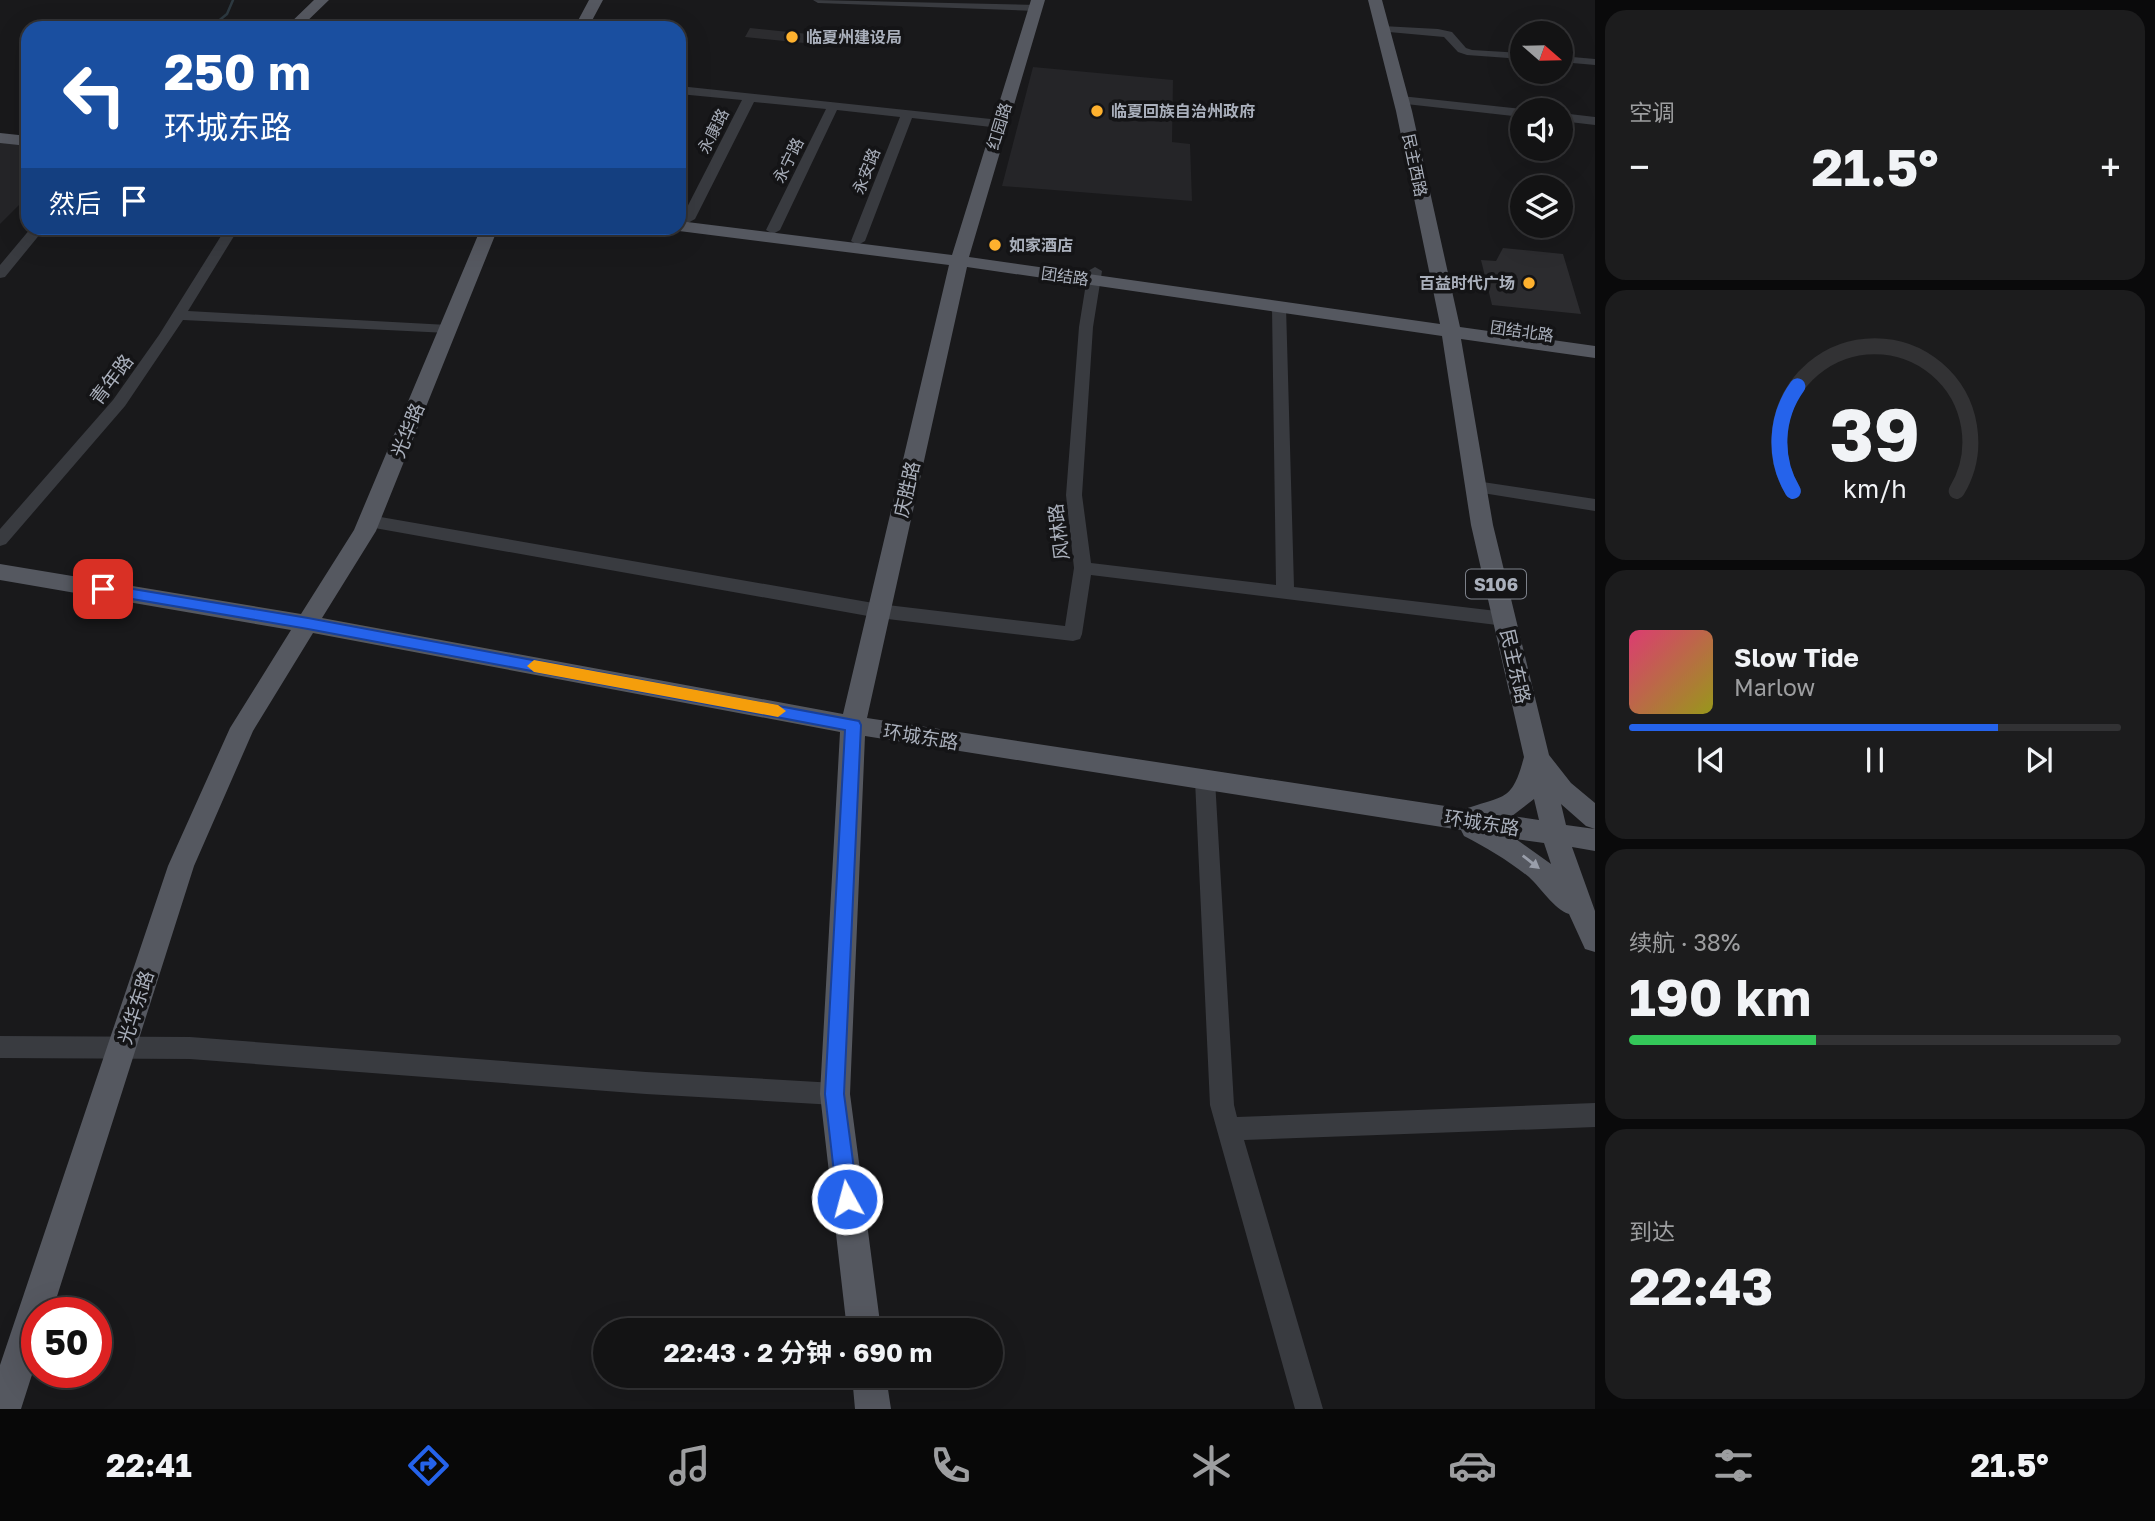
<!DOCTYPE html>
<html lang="zh">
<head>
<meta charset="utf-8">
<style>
	:root { --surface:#131314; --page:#1c1c1d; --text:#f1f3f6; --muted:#9d9ea0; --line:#323234; --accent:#2563eb }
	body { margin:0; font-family:"Golos Text","Noto Sans SC",sans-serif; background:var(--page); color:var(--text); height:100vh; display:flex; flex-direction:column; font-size:26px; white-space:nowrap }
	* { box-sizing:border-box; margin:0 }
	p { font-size:23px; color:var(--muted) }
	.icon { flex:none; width:38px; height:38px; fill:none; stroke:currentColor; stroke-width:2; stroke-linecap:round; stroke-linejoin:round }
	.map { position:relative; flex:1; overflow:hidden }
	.details { display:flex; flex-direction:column; gap:10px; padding:10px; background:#0a0a0b; width:560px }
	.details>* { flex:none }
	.top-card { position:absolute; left:21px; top:21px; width:665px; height:214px; border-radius:21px; box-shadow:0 7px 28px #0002,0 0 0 2px var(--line); background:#1a4fa0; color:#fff; overflow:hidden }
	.needle { width:46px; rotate:110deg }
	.tools { position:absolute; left:1510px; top:21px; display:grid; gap:14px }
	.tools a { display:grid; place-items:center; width:63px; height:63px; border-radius:50%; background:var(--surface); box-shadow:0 7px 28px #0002,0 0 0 2px var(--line); font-size:35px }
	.speed { position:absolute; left:21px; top:1297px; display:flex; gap:14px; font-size:35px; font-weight:700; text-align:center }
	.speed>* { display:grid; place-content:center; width:91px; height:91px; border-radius:50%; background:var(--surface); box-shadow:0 7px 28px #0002,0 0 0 2px var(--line); line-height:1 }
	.speed .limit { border:10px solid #d22; background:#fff; color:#111 }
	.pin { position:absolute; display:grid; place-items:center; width:60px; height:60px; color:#fff; margin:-30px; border-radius:14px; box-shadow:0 4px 10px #0006 }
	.me { position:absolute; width:77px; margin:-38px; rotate:353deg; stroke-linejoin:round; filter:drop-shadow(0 0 5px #0008) }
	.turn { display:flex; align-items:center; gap:24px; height:147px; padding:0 28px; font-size:32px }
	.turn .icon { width:91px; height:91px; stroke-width:2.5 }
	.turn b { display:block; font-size:49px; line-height:60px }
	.then { display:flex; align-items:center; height:66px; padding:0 28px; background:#0003; gap:14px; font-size:26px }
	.big { font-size:52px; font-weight:700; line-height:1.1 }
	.details .card { flex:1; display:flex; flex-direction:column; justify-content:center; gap:10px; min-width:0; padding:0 24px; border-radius:21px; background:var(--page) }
	.details .dial { align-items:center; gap:0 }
	.dial svg { height:182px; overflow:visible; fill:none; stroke:var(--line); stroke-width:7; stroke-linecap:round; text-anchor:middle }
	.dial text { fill:var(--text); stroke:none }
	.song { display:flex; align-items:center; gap:21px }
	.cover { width:84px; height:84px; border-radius:10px; background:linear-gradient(135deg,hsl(340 70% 55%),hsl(60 70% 35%)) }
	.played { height:7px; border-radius:4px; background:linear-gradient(90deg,var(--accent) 75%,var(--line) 75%) }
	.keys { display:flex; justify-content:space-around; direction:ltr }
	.heat { display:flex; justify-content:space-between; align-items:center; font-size:38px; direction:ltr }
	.charge { height:10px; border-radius:5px; background:linear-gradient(90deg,#34c759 38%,var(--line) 0) }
	.trip { position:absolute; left:593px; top:1318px; width:410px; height:70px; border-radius:35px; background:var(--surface); box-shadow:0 7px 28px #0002,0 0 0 2px var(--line); font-weight:700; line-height:70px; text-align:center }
	.tab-bar { display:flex; height:112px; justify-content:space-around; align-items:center; background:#080808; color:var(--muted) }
	.tab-bar .icon { width:49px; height:49px }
	.tab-bar .current { color:var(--accent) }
	.tab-bar b { font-size:32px; color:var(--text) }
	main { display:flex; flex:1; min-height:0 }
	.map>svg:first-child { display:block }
</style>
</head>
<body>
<main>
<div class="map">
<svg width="1595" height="1409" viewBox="0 0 1595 1409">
	<rect width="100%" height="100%" fill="#19191b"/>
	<path fill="#252528" d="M1033,67L1173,80L1172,142L1190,144L1192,201L1002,186Z
		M0,134L28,137V196L0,224Z"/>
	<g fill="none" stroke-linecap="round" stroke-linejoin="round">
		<path stroke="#2d3940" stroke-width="2.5" d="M210,28L227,14L233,0"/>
	</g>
	<path fill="#2c2c2f" d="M750,28L838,37L834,46L745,37Z
		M1503,248L1563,254L1581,314L1492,305L1481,260L1496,261Z"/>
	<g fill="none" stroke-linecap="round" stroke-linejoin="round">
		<path fill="#393b40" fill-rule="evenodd" d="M813,0L1037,5L1042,8L1037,11L818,3Z
			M1382,26L1438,29L1452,32L1466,48L1472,50L1522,53V59L1467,55L1458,52L1444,37L1378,31L1376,29Z
			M1561,56L1595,59V65L1561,62Z
			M679,86L1000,120L1006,124L1000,128L912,118L865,241L858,245L851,241L900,117L837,110L780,230L773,234L766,230L826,109L754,102L695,219L688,223L681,219L742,100L679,94Z
			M1401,96L1522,109L1526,110H1522V117L1397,103L1395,100Z
			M1561,113L1595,117V125L1561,121Z
			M31,228H45L5,277L0,278V265Z
			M226,228H239L188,311L448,325L455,329L448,333L183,320L125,406L6,544L0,546V529L113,400L159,335Z
			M1095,267L1102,271L1093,327L1082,495L1091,563L1276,585L1272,307L1279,303L1286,307L1294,587L1505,612L1511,614L1514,619L1511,624L1505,626L1091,575L1082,634L1080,639L1073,641L879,618L369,527L360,521L369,515L879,604L1065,626L1074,568L1066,495L1079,327L1088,271Z
			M1476,481L1595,499V511L1470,491L1468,487L1470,483Z
			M1205,772L1212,774L1215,780L1234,1105L1237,1117L1595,1103V1127L1244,1140L1323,1409H1295L1210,1105L1195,780L1198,774Z
			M0,1036L190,1037L646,1072L835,1083L843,1086L847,1094L843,1102L835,1105L646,1094L190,1059L0,1058Z"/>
		<path fill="#555860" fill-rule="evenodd" d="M314,0H329L300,28H285Z
			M589,0H603L588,28H574Z
			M1031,0H1045L969,257L1440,324L1396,111L1368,0H1382L1412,111L1460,327L1595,346V358L1461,339L1493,525L1549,755L1571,783L1595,803V829L1586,826L1561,804L1566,825L1595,829V851L1572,847L1595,911V952L1585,949L1569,914C1554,909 1541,888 1529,877C1509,861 1487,848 1464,836L1461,830L865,736L850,1094L881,1330H847L820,1094L840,732L313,633L253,731L194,866L52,1312H37V1359L21,1409H0V1365L168,866L230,728L291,630L0,580V564L301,614L354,530L481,228H498L376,531L322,618L843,714L949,265L679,231L671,228H679V221L952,255ZM967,267L1442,336L1471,525L1524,757C1512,802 1505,795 1465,809L867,718ZM1534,799L1539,820L1512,816ZM1516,839L1544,843L1551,864Z
			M0,133L28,136V146L0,143Z
			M852,1376H886L891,1409H855Z"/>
	</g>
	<defs><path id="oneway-solid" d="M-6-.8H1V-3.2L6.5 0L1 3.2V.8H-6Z" transform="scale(1.75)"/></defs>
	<use fill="#999eaa" href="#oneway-solid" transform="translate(1531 862) rotate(38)"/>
	<path fill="#2563eb" stroke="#184099" stroke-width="2" d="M103,584L308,618L859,721L861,725L844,1094L858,1199L855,1206L847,1209L840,1206L837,1199L825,1094L845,730L308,629L97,593L95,589Z"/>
	<path fill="#f59e0b" d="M534,660L778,705L786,711L778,717L534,672L527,666Z"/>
	<g fill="#feb12e" stroke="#141416" stroke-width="2.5">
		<circle cx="792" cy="37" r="7"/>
		<circle cx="1097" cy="111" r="7"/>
		<circle cx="995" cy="245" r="7"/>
		<circle cx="1529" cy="283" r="7"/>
	</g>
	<g text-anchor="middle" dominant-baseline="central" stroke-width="7" stroke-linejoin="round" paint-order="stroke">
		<g font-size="16" font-weight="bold" fill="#aab0bc" stroke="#141416" text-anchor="start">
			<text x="806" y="37">临夏州建设局</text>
			<text x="1111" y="111">临夏回族自治州政府</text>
			<text x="1009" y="245">如家酒店</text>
			<text x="1515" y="283" text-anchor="end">百益时代广场</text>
		</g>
		<g font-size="16" fill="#aab0bc" stroke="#141416">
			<text transform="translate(999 126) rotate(-73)">红园路</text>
			<text transform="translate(713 131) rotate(-63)">永康路</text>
			<text transform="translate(788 160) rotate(-64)">永宁路</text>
			<text transform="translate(1415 165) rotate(78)">民主西路</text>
			<text transform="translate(866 171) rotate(-69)">永安路</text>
			<text transform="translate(1065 276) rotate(8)">团结路</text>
			<text transform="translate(1522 331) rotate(8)">团结北路</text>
		</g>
		<rect fill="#141416" stroke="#7d818a" stroke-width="2" x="1466" y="569.5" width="60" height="29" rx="5"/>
		<g font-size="18" font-weight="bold" fill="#aab0bc">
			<text x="1496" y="584">S106</text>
		</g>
		<g font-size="19" fill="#aab0bc" stroke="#141416">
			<text transform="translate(111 379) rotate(-53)">青年路</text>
			<text transform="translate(407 430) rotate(-68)">光华路</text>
			<text transform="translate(906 489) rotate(-77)">庆胜路</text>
			<text transform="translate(1058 532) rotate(-97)">风林路</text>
			<text transform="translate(1516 666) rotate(77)">民主东路</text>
			<text transform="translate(921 736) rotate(9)">环城东路</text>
			<text transform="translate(1482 822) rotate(9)">环城东路</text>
			<text transform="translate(135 1007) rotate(-72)">光华东路</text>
		</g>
	</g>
</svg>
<div class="tools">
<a><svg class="needle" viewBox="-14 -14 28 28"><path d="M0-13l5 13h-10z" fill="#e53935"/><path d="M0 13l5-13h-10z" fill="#9d9ea0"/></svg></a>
<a><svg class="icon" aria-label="sound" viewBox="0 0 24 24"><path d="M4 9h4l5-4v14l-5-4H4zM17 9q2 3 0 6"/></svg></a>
<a><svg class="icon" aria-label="layers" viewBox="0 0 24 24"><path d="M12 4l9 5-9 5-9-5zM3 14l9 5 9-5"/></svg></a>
</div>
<div class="speed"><div class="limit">50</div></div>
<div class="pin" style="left:103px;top:589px;background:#d93025"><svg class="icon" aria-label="arrive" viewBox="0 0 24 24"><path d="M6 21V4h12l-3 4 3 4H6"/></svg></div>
<svg class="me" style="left:847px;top:1199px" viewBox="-20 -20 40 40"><circle r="17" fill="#2563eb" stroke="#fff" stroke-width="3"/><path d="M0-11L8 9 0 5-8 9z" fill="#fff"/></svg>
<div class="trip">22:43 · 2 分钟 · 690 m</div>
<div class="top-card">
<div class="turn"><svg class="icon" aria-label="left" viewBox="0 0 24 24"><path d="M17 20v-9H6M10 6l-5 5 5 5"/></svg><div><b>250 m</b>环城东路</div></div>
<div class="then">然后<svg class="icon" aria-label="arrive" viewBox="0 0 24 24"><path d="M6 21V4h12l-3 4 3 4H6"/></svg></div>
</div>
</div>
<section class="details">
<div class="card"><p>空调</p>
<div class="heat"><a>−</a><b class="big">21.5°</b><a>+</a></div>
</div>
<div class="card dial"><svg viewBox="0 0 100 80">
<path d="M14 69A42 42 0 1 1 86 69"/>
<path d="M14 69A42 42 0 0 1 16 23" stroke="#2563eb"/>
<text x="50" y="56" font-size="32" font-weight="700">39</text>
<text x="50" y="72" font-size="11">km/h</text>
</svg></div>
<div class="card">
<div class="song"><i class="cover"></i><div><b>Slow Tide</b><p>Marlow</p></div></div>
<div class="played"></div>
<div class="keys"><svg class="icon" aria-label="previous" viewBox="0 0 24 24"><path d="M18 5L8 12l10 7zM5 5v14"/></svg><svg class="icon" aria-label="pause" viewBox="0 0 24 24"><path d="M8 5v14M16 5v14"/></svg><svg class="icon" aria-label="next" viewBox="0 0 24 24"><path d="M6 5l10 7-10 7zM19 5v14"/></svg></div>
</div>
<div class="card"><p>续航 · 38%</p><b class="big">190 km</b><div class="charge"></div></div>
<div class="card"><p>到达</p><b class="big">22:43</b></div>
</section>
</main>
<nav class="tab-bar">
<b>22:41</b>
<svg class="icon current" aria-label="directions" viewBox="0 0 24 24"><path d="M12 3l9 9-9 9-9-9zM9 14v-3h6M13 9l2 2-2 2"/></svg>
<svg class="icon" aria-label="music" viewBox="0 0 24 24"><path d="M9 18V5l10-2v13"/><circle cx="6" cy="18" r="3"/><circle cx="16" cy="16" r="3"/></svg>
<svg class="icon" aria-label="phone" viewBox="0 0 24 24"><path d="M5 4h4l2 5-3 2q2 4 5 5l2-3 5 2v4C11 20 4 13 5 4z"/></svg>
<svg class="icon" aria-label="climate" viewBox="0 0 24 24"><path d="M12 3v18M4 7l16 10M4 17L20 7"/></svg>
<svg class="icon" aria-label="car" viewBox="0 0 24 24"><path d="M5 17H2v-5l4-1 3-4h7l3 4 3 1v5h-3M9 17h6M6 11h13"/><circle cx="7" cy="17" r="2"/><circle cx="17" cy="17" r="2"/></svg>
<svg class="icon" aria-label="filters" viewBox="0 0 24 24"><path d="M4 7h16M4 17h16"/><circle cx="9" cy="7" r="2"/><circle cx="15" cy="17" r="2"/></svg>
<b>21.5°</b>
</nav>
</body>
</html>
